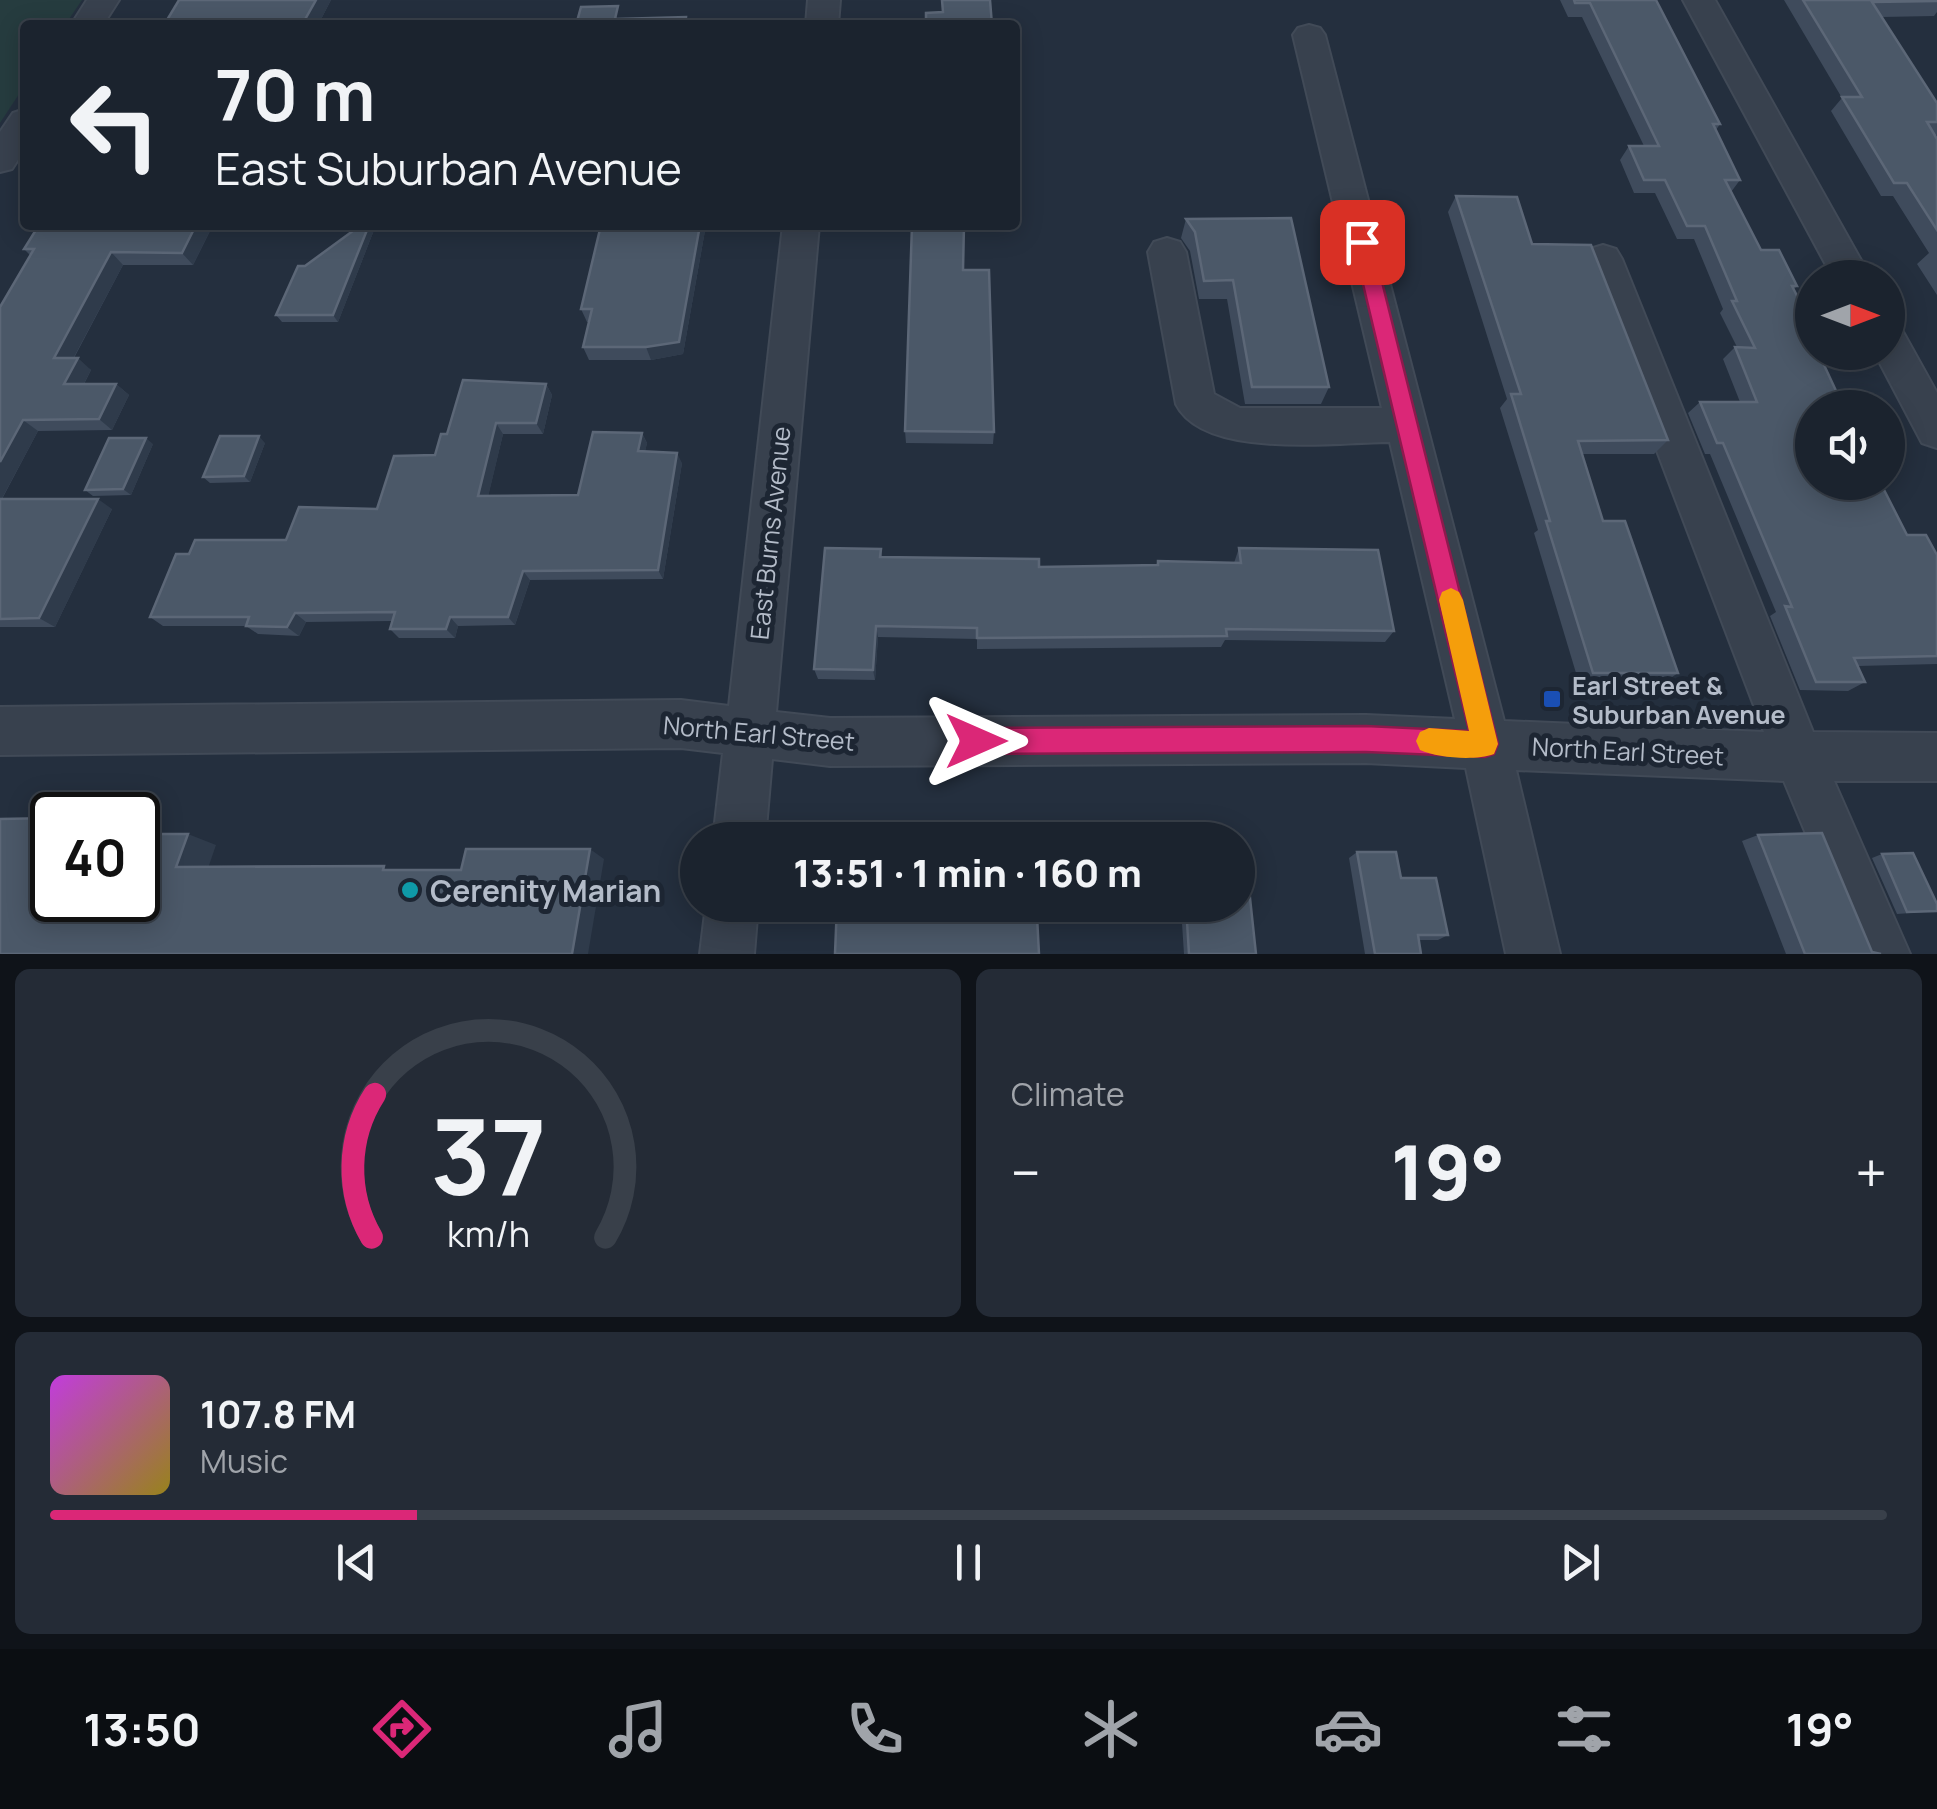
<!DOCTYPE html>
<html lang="en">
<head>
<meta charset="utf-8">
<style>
	:root { --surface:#1b232e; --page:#242b36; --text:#f1f3f6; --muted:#a0a4aa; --line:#39404a; --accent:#db2777 }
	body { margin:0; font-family:Manrope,sans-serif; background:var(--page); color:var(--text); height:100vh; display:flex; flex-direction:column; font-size:38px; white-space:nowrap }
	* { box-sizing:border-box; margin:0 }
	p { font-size:32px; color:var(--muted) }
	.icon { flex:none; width:55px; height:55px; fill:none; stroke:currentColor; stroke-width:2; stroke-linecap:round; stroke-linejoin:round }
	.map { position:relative; height:954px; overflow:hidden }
	.drawer { display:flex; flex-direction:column; gap:15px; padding:15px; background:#0f1319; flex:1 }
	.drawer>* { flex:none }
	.banner { position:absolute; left:20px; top:20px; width:1000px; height:210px; border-radius:10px; box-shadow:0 5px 25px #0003,0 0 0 2px var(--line); background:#1b232e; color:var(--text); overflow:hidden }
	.needle { width:65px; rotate:90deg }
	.buttons { position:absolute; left:1795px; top:260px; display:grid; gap:20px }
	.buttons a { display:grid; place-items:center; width:110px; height:110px; border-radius:50%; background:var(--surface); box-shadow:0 5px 25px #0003,0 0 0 2px var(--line); font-size:50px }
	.speed { position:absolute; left:30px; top:792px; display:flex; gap:20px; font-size:50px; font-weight:700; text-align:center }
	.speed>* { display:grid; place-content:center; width:130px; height:130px; border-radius:50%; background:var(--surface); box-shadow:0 5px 25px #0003,0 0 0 2px var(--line); line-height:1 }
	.speed .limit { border:5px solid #111; border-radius:15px; background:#fff; color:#111 }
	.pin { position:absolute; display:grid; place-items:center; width:85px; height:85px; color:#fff; margin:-42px; border-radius:20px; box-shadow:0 5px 15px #0006 }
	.me { position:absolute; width:110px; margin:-55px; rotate:90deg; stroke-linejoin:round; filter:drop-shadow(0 0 8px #0008) }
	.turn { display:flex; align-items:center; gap:35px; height:210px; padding:0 30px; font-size:45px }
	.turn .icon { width:130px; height:130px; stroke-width:2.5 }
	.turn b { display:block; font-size:70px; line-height:85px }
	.big { font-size:75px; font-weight:800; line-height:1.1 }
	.drawer .tile { flex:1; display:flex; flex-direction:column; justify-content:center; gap:15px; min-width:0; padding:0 35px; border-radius:15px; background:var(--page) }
	.drawer .dial { align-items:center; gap:0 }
	.dial svg { height:260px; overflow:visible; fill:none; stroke:var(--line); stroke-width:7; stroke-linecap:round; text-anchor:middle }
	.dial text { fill:var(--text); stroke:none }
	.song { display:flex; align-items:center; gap:30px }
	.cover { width:120px; height:120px; border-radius:15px; background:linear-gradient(135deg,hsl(290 70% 55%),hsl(50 70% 35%)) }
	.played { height:10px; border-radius:5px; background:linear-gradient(90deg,var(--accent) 20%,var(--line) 20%) }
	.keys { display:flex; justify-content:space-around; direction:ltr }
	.heat { display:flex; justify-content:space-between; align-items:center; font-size:55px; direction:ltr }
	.drawer .tiles { flex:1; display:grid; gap:15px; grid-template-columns:1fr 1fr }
	.tile:last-child { grid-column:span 2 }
	.trip { position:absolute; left:680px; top:822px; width:575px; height:100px; border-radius:50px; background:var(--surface); box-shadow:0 5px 25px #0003,0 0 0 2px var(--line); font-weight:800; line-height:100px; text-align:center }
	.dock { display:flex; height:160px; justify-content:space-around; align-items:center; background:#0b0e12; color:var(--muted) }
	.dock .icon { width:70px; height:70px }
	.dock .selected { color:var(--accent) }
	.dock b { font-size:45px; color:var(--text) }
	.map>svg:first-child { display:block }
</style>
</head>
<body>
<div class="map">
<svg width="1937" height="954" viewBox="0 0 1937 954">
	<rect width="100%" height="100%" fill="#242f3e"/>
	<path fill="#263c3f" d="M0,0H82L65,25H25V85L0,123Z"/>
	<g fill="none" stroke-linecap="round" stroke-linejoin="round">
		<defs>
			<path id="minor" d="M87,0H119L103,25H71Z
				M808,0H840L838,25H806Z
				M1683,0H1715L1871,278H1833Z
				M1309,25L1320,28L1325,35L1504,721L1764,732L1584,259L1590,249L1603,245L1616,249L1622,259L1813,732L1937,733V781H1834L1910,954H1856L1784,781L1516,770L1560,954H1506L1466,768L1366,763L830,766L772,759L765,840H713L723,753L681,748L0,755V707L681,700L729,706L783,225H819L776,712L830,718L1366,715L1455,719L1390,442C1336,442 1204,460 1176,404L1148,252L1154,242L1167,238L1180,242L1186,252L1214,394L1240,408H1382L1293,35L1298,28Z
				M25,109V149L12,169L0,172V132L13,113Z
				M1888,325L1902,330L1937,393V448L1922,443L1874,352H1888Z
				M706,905H758L754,954H700Z"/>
		</defs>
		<use href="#minor" stroke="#414a57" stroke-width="4"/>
		<use href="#minor" fill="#38414e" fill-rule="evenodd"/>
	</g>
	<path fill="#3f4b5c" d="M179,0H331L318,25H164Z
		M1560,0H1656L1720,124L1716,130L1740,180L1731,192L1761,250L1797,286L1794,289L1812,325V408L1907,535L1937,555V664L1858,666L1865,682L1848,691L1800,690L1770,616L1776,612L1710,454H1705L1688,413L1700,402H1740L1723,359L1735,347H1737L1720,313L1723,309L1694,239H1677L1655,193H1634L1620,160L1629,146H1644L1582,17H1568Z
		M1784,0H1937V12L1934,16L1882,17L1937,103V135L1936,136L1937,139V295L1917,264L1929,253L1893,196H1881L1831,111L1842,98Z
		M1456,196L1532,244L1668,440L1654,454H1582L1603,521L1678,673L1663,683H1579L1534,533L1538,530L1500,408L1507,399L1448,212Z
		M1186,219L1329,387L1321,404H1245L1227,299H1199L1190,251L1181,238Z
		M213,225L193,265H123L74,358L91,370L84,384H116L129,395L112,430L38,431L2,499L112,509L55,627H0V307L31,256L24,249Z
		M361,225H376L338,322H282L276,315L305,266Z
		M601,225H706L683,354L651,360H589L583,347L589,322H587L581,309Z
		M963,270L994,432L993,444L906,443L905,431Z
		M546,384L552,395L543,434H503L488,496L578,495L642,433L647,443L645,451L682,463L663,579L530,580L515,625L458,626L455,638H399L390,629L392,621L306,622L299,636L258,634L246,626H163L150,617L189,554L286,540L377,509L435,455L447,434Z
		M265,443L250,482L210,483L203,477Z
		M153,444L131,495L93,496L85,490Z
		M1239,548L1394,631L1385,642L1225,640L1221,647L977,649V639L878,637L875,680L818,679L814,669L881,549L882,557L1039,567L1156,565L1158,561L1234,563Z
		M1758,835L1872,952L1881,954H1786L1742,841Z
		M1357,852L1401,878L1448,935L1438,940H1418L1422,954H1365L1349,858Z
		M1882,854L1937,911L1897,914L1872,858Z
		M1184,905H1238L1256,954H1184L1181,908Z"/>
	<path fill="#2f3b4b" d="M316,0H331L318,25H305L303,23Z
		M196,225H213L193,265L182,253Z
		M369,225H376L338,322L333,315Z
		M700,225H706L683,354L651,360L646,347Z
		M111,252L123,265L67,370L54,358Z
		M78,358L91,370L78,395L64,384Z
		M116,384L129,395L112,430L99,419Z
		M546,384L552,395L543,434L536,423Z
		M23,420L38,431L0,502V462Z
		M496,423L503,434L486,506L478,496Z
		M642,433L647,443L643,461L638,451Z
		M259,436L265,443L250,482L244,476Z
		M146,438L153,444L131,495L123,489Z
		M677,453L682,463L663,579L658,570Z
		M98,499L112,509L55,627L39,618Z
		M523,571L530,580L515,625L508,617Z
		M295,613L306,622L299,636L287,627Z
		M450,617L458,626L455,638L446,629Z
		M876,626L878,637L875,680L873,670Z
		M188,834L216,845L205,877L176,867Z
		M590,849L604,859L588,954H572Z"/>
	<path fill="#4b5868" stroke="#5c6777" stroke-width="2.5" d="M179,0H316L303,23L217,21L215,25H164Z
		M942,0H990L992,25H926V13L943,12Z
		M1574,0H1656L1720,124H1713L1740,180H1725L1761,250H1779L1797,286H1792L1812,325V338H1811L1812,352H1818L1844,408H1812V482H1880L1907,535H1926L1937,555V656L1854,658L1865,682H1816L1785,606L1792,607L1723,443H1717L1700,402H1757L1735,347L1755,348L1732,301H1737L1705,226H1687L1665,180H1644L1629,146H1659L1590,3H1575Z
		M1803,0H1937V1L1872,2L1937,103V122H1927L1937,139V230L1907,183H1894L1842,97H1862Z
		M618,6L615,19L686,17L685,25H576L581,7Z
		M1456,196L1517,197L1532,244L1591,245L1668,440L1578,441L1603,521H1625L1678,673H1593L1546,521H1550L1511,394H1521Z
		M1291,218L1329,387H1252L1233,280L1204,281L1195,232L1186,219Z
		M39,225H196L182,253L111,252L54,358H78L64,384H116L99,419L23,420L0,462V307L34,249H24Z
		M361,225H369L333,315H276L298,266H305Z
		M601,225H700L679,342L646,347H583L592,309H581Z
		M912,225H964L963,270H989L994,432L905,431Z
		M463,380L546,384L536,423H496L478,496L578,495L593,432L642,433L638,451L677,453L658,570L523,571L508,617H450L446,629H390L395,612L295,613L287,627L246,626L249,617H150L176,554H189L195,540H286L299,507L377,509L394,456L435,455L441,434H447Z
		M220,436H259L244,476L203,477Z
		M109,438H146L123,489L85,490Z
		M0,499H98L39,618L0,619Z
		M825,548L881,549L880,557L1039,559V567L1158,565V561L1241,563L1239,548L1378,550L1394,631L1226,629L1227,636L977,638V628L876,626L873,670L814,669Z
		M52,818V900H138V834H188L176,867L384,866L383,870H461L466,849H590L572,954H0V819Z
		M1822,833L1872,952L1881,954H1805L1758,835Z
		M1238,850L1245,851L1256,954H1189L1186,905H1238Z
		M1357,852H1396L1401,878H1436L1448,935H1418L1421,954H1375Z
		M1913,853L1937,904V911L1907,912L1882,854Z
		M837,905H965V918L1037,916L1039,954H835Z"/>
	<path fill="#db2777" stroke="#8e194d" stroke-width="2.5" d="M1362,235L1372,242L1498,744L1494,754L1485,757L1366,752L976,754L967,750L963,741L967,732L976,728L1366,726L1469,731L1353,242Z"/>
	<path fill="#f59e0b" d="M1451,588L1459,592L1463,600L1498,744L1494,754C1475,761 1438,758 1420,750L1416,741L1420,732L1429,728L1469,731L1439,600L1442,592Z"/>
	<rect fill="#1a4fb4" stroke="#1d2633" stroke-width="4" x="1542" y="689" width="20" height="20" rx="5"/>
	<circle fill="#0f9aa8" stroke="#1d2633" stroke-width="4" cx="410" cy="890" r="10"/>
	<g text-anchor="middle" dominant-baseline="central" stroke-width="10" stroke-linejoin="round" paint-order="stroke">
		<g font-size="25" fill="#b4bcc9" stroke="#1d2633">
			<text transform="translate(770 533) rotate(-84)">East Burns Avenue</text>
			<text transform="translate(759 733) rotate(5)">North Earl Street</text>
			<text transform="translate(1628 751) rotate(3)">North Earl Street</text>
		</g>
		<g font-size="25" font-weight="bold" fill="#b4bcc9" stroke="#1d2633" text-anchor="start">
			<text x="1572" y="685">Earl Street &amp;<tspan x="1572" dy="29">Suburban Avenue</tspan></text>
		</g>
		<g font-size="30" font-weight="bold" fill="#b4bcc9" stroke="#1d2633" text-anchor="start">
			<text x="430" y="890">Cerenity Marian</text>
		</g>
	</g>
</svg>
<div class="buttons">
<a><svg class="needle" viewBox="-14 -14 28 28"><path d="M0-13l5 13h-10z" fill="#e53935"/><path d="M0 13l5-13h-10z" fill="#a0a4aa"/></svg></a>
<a><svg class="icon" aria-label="sound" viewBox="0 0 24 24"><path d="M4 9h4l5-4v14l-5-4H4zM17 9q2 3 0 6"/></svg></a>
</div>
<div class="speed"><div class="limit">40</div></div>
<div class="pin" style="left:1362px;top:242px;background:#d93025"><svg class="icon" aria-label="arrive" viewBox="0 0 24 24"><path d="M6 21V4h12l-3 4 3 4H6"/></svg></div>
<svg class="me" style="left:976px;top:741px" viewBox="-20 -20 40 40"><path d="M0-17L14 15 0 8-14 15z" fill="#db2777" stroke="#fff" stroke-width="4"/></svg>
<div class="trip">13:51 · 1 min · 160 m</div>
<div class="banner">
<div class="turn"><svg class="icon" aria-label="left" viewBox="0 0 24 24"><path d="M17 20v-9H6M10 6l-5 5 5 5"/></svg><div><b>70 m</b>East Suburban Avenue</div></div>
</div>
</div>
<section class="drawer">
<div class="tiles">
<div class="tile dial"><svg viewBox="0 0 100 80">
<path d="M14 69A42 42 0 1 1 86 69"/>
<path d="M14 69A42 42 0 0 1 15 25" stroke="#db2777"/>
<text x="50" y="56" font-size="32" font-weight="700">37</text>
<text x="50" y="72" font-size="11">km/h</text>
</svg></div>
<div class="tile"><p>Climate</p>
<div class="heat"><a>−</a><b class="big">19°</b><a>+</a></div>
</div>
<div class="tile">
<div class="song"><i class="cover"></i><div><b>107.8 FM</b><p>Music</p></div></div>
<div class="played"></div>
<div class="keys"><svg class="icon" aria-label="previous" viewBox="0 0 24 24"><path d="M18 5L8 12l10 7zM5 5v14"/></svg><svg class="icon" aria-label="pause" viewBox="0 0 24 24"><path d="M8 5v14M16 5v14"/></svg><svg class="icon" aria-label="next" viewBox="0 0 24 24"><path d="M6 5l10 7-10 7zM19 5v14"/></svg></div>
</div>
</div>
</section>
<nav class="dock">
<b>13:50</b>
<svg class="icon selected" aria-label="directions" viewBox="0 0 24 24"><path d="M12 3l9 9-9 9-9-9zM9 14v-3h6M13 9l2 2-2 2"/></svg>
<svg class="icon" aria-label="music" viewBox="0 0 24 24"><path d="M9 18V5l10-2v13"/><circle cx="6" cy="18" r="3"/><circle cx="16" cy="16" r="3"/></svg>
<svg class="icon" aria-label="phone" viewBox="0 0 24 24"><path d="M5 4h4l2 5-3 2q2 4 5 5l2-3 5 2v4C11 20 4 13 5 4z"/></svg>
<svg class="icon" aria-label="climate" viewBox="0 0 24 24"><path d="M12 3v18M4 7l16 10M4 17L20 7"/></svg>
<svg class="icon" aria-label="car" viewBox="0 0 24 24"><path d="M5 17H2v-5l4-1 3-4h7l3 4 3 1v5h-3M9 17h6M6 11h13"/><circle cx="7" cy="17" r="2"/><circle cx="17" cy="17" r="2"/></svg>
<svg class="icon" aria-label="filters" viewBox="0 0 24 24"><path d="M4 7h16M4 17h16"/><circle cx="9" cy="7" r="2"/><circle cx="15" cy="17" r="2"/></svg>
<b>19°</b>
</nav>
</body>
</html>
